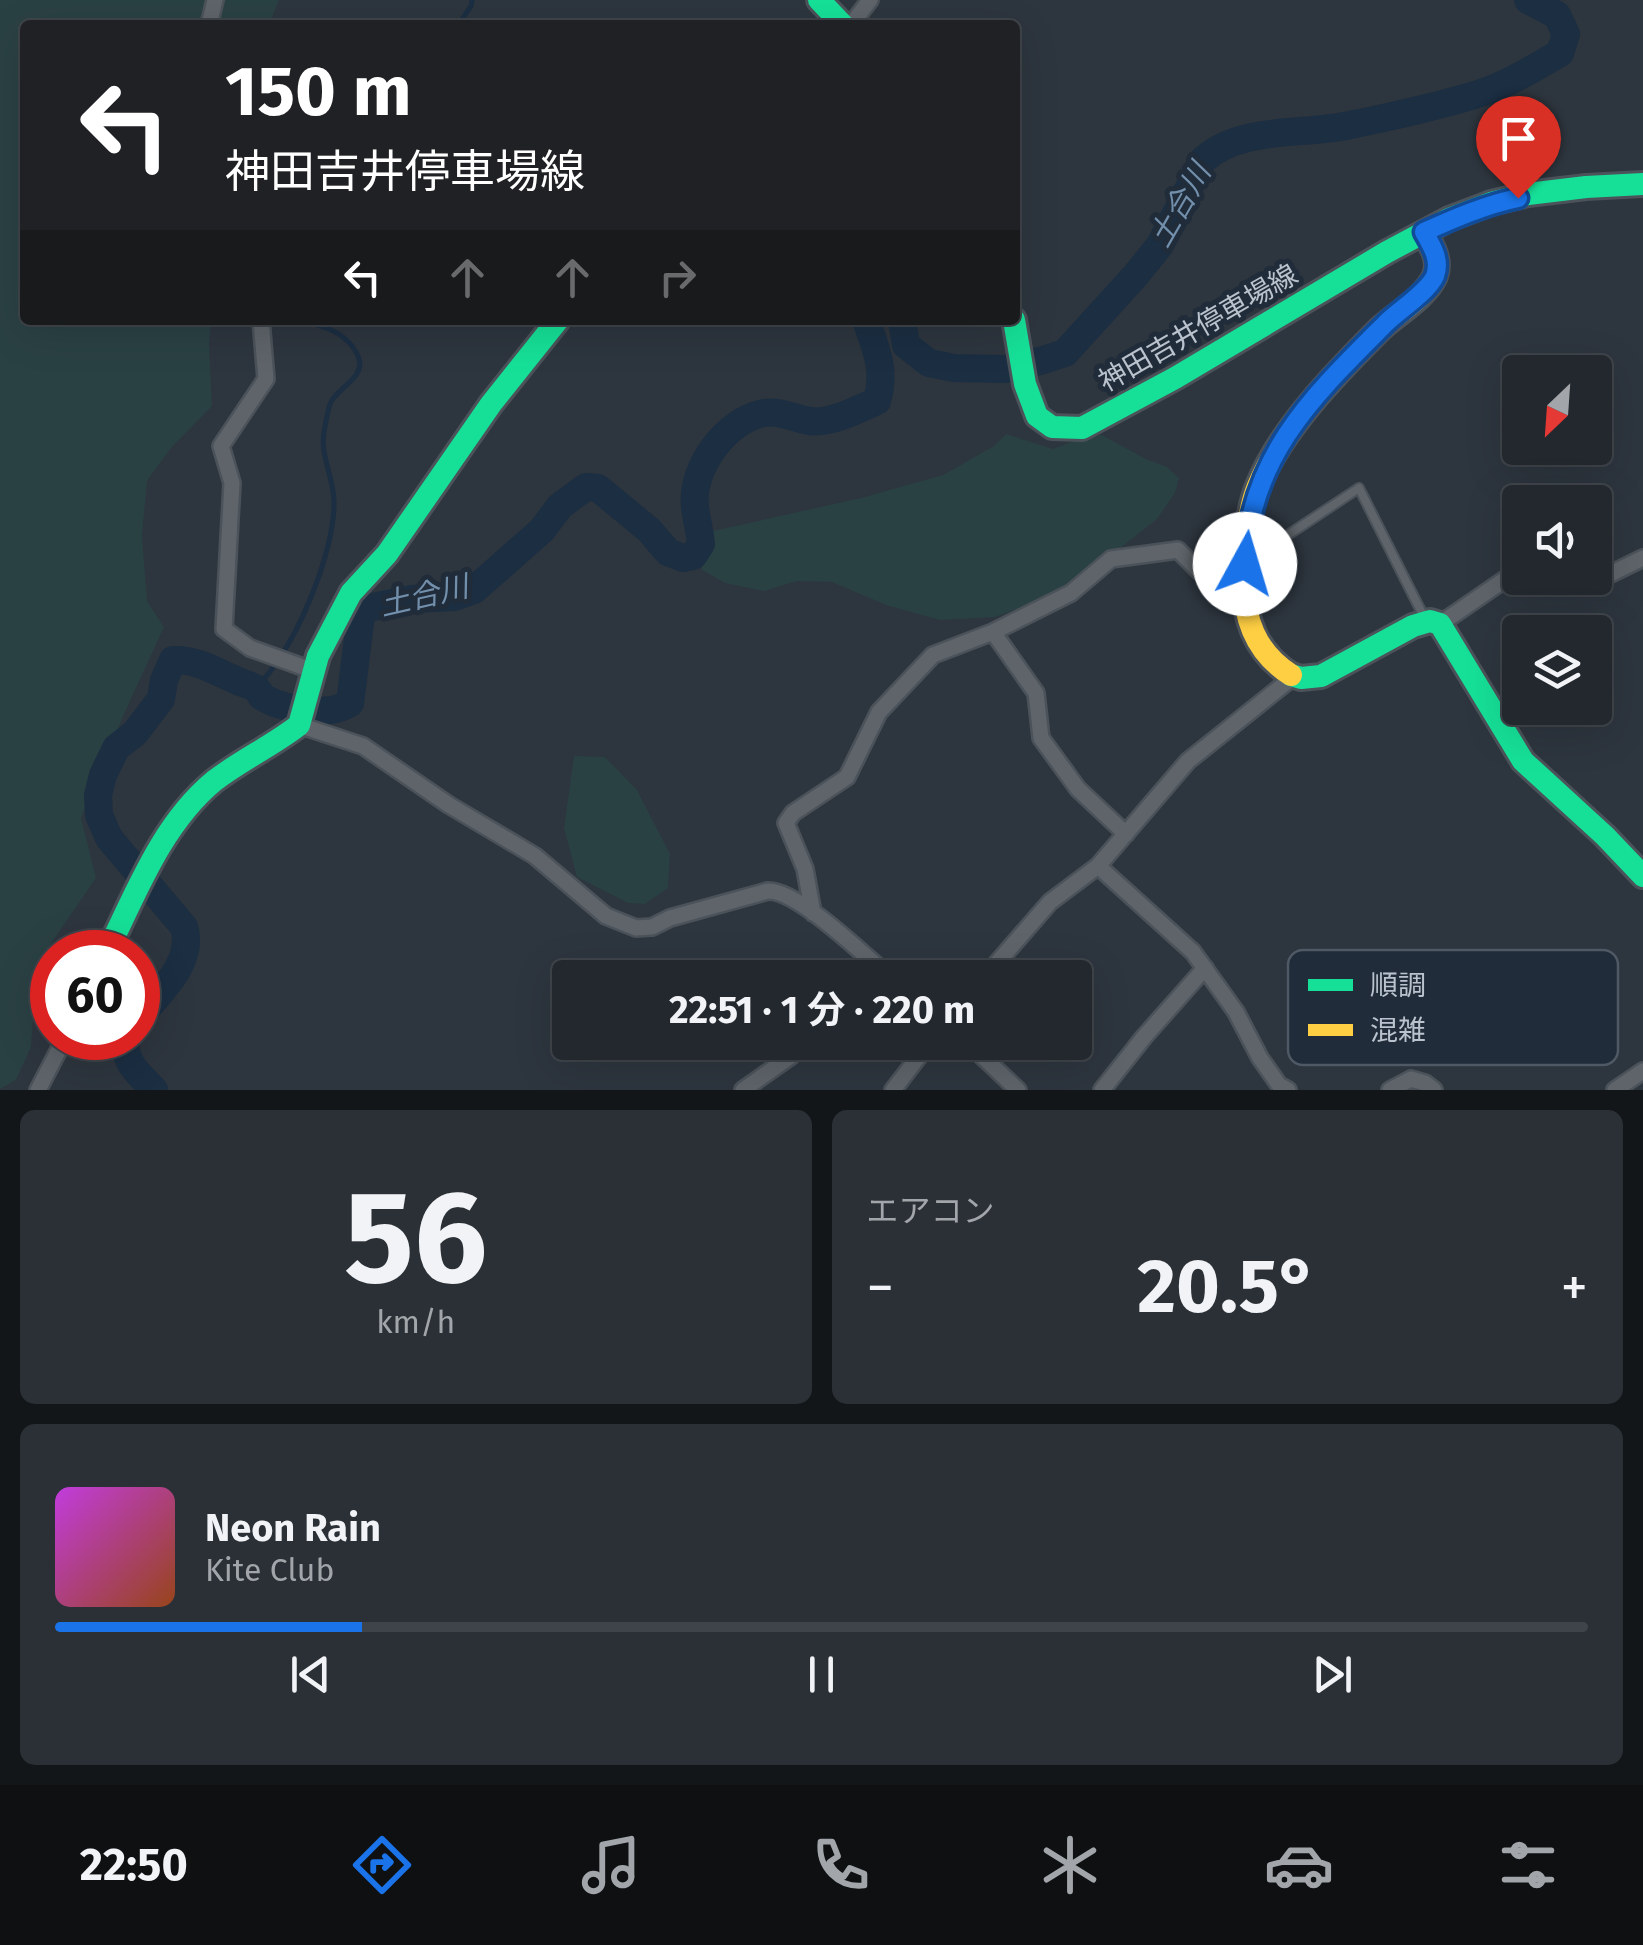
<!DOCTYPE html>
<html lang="ja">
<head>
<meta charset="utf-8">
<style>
	:root { --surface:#22282e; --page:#2a3036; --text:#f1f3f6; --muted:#a2a6aa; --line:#3f444a; --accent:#1a73e8 }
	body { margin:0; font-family:"Fira Sans","Noto Sans JP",sans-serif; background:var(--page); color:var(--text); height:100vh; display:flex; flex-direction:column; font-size:38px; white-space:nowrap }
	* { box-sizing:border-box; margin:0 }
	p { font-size:32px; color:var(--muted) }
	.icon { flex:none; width:55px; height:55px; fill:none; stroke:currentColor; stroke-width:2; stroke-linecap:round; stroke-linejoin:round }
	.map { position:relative; height:1090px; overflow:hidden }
	.side { display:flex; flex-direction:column; gap:20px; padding:20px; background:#131619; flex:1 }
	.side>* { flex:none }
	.guide { position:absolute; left:20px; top:20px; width:1000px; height:305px; border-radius:10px; box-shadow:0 10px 40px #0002,0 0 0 2px var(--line); background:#202124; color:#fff; overflow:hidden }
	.needle { width:65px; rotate:205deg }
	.fabs { position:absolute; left:1502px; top:355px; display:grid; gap:20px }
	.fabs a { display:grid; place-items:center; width:110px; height:110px; border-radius:10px; background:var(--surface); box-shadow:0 10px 40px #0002,0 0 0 2px var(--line); font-size:50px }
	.speed { position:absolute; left:30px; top:930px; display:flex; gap:20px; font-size:50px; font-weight:700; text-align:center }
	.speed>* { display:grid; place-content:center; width:130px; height:130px; border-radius:50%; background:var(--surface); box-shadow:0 10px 40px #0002,0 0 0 2px var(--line); line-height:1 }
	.speed .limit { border:15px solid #d22; background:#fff; color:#111 }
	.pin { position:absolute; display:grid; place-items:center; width:85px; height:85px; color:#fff; margin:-102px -42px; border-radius:50% 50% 50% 0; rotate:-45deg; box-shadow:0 0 10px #0007 }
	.pin .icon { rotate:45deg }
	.me { position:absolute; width:110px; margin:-55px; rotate:6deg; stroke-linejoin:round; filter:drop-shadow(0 0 8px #0008) }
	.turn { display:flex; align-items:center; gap:35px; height:210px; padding:0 40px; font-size:45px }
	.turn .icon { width:130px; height:130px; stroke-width:2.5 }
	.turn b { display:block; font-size:70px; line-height:85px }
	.lanes { display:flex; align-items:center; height:95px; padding:0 40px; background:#0003; justify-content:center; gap:50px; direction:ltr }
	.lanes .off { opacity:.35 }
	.big { font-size:75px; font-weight:700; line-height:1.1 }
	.side .tile { flex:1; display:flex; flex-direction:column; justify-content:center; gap:15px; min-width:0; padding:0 35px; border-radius:15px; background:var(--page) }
	.side .dial { align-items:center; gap:0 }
	.dial b { font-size:130px; line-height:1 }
	.song { display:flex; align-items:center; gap:30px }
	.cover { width:120px; height:120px; border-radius:15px; background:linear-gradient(135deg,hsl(290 70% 55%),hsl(20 70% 35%)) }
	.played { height:10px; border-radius:5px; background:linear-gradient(90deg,var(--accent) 20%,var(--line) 20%) }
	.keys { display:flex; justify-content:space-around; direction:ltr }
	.heat { display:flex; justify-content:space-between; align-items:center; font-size:55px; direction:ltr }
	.side .tiles { flex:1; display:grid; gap:20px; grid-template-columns:1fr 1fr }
	.tile:last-child { grid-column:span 2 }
	.trip { position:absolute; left:552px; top:960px; width:540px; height:100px; border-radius:10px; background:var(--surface); box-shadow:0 10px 40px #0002,0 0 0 2px var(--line); font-weight:700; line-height:100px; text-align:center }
	.dock { display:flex; height:160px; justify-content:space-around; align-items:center; background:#0e1012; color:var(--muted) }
	.dock .icon { width:70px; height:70px }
	.dock .on { color:var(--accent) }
	.dock b { font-size:45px; color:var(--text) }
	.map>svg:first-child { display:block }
</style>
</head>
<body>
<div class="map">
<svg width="1643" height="1090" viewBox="0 0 1643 1090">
	<rect width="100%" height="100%" fill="#2d353e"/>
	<path fill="#2a4143" d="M0,0H279L269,25H25V320H211L209,344L212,406L171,448L147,481L142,535L147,601L164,627L125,712L81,818L96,878L37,964L31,1047L16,1080L0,1089Z
		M1006,434L1053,449L1082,438L1102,435L1146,459L1167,467L1179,478L1175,493L1157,519L1100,564L1046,598L995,617L940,620L886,605L832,582L797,581L764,591L725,583L702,570L695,547L713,531L861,498L943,475L994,446Z
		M574,756L605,757L637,790L670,854L668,888L645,904L628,903L577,877L564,828Z"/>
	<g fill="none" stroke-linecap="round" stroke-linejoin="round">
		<path stroke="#1b2e42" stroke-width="5" d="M447,25L459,24L471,6L472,0
			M255,688C293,655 336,551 334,500C333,476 320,455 324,432C326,423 327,410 331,402C338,388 365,377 359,359C354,342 336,330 320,326C312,323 305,324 298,320"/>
		<path stroke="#1b2e42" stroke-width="28" d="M902,320L906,345L929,363L954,368L1005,369L1040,361L1065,353L1135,276L1160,245L1203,160C1243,125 1301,136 1350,125C1393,116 1436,107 1478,94C1507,85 1534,68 1560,53L1566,34L1557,15L1528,0
			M138,1019C159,993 195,962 184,927L109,838L99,815L98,795L103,775L116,748L135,733L161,699L164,680L173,660C198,659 218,673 240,682C245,684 250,685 255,688C265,695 255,693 266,699C287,710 330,717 350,703L361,615L368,608L412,599L454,597L474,590L542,530L560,506L586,487L598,488L649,530L668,552L683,558L693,556L701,544C700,531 696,519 695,506C691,468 726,420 764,413C780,410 795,419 810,421C830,424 859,409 877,401C886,370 876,349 866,320
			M126,1038C122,1061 139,1074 154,1090"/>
		<defs>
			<path id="lane" d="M1250,560L1359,488L1424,617"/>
			<path id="street" d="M209,25L215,0
				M851,25L870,0
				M261,320L266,379L221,446L232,483L224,629L250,648L314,671
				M1566,578L1571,584L1584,587L1643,558
				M1440,624L1520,569
				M993,632L1036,693L1041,738L1078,789L1126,834
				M299,725L363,746L449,805L535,856L606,916L636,928L652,927L670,918L768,891C798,890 866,957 891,978
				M1098,866L1193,952L1236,1012L1260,1058L1279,1085L1288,1090
				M813,913L805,869L786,823L793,813L847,777L879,712L933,655L993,632L1071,593L1111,559L1178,550L1224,596L1246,608
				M984,978L1050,902L1098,866L1188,761L1292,678
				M967,1042L1018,1090
				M38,1090L65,1038
				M743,1090L791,1056L807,1042
				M893,1090L930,1042
				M1102,1090L1144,1037L1205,968
				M1390,1090L1411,1079L1425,1083L1434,1090
				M1615,1090L1643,1071"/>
			<path id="fast" d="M819,0L843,25
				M1014,320L1025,384L1037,416L1052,427L1082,428L1175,378L1387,252L1449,219L1491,203L1528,194L1586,187L1643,184
				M1291,675L1301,678L1321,676L1413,626L1430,621L1440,624L1523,761L1605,836L1643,876
				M107,952C136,893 162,824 214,781C241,760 272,746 299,725L318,656L351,593L387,554L491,404L558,320"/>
			<path id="slow" d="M1291,675C1255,652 1243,618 1244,577C1245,548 1247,513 1258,486C1281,429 1337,372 1380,329C1397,313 1425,298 1435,276C1441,260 1432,246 1424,233"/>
		</defs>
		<use href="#lane" stroke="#4b5259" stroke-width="12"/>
		<use href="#street" stroke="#4b5259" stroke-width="20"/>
		<use href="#fast" stroke="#4b5259" stroke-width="28"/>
		<use href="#slow" stroke="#4b5259" stroke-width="28"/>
		<use href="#lane" stroke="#5e646a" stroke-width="8"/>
		<use href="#street" stroke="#5e646a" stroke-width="15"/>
		<use href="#fast" stroke="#16e098" stroke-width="22"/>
		<use href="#slow" stroke="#ffcf43" stroke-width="22"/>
	</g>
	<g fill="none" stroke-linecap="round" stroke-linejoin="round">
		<defs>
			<path id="route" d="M1245,564C1249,456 1314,395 1385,324C1399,310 1428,292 1435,276C1441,260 1432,246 1424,232C1455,218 1485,205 1518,198"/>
		</defs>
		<use href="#route" stroke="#114b97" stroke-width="25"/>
		<use href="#route" stroke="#1a73e8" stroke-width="18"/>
	</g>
	<g text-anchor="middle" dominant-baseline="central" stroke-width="10" stroke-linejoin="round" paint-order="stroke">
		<g font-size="28" fill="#b9c2cd" stroke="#202c39">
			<text transform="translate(1198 328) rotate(-30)">神田吉井停車場線</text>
		</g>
		<g font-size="30" font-style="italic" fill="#728fac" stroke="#202c39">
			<text transform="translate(1180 205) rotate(-60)">土合川</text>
			<text transform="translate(424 596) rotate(-13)">土合川</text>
		</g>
	</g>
	<rect x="1288" y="950" width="330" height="115" rx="15" fill="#202c39" stroke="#4e5965" stroke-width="2.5"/>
	<rect x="1308" y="979" width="45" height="12" fill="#16e098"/>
	<rect x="1308" y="1024" width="45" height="12" fill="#ffcf43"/>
	<g font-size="28" fill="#b9c2cd">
		<text x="1370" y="995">順調</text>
		<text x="1370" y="1040">混雑</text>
	</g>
</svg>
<div class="fabs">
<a><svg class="needle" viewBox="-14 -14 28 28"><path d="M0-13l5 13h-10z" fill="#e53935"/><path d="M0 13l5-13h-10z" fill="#a2a6aa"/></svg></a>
<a><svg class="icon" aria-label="sound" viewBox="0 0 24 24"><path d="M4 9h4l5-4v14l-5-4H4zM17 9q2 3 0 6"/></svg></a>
<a><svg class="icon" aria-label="layers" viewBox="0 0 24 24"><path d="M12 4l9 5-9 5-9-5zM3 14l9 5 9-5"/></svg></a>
</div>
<div class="speed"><div class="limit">60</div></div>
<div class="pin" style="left:1518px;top:198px;background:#d93025"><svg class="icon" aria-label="arrive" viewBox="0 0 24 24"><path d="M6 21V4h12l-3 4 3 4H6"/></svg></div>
<svg class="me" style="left:1245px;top:564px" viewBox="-20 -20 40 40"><circle r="19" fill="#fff"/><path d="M0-13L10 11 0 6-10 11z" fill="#1a73e8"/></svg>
<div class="trip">22:51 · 1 分 · 220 m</div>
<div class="guide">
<div class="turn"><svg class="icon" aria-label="left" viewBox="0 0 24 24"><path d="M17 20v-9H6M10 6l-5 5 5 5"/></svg><div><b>150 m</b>神田吉井停車場線</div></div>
<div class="lanes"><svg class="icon" aria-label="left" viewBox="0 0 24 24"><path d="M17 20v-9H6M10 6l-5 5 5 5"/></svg><svg class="icon off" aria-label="ahead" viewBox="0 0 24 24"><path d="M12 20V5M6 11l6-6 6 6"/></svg><svg class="icon off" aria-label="ahead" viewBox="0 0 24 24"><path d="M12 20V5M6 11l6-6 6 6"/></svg><svg class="icon off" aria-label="right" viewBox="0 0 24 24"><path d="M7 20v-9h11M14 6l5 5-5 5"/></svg></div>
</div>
</div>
<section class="side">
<div class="tiles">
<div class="tile dial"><b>56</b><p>km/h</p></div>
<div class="tile"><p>エアコン</p>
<div class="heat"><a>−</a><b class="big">20.5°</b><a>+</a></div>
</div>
<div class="tile">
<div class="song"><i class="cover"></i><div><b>Neon Rain</b><p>Kite Club</p></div></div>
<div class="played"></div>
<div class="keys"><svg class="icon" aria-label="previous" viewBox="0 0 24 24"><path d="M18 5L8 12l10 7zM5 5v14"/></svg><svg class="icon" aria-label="pause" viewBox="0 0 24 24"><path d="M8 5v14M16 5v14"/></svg><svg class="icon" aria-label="next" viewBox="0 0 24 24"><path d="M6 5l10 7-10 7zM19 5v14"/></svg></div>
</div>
</div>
</section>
<nav class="dock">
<b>22:50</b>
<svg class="icon on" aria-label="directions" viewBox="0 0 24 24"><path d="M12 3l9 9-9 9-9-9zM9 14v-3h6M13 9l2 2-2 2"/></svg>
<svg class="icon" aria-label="music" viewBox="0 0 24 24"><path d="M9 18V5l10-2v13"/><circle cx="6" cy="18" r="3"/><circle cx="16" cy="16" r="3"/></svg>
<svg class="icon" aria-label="phone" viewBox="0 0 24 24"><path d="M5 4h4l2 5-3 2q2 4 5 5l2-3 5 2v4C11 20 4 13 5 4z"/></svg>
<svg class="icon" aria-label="climate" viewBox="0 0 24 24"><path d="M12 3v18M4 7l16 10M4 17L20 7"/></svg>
<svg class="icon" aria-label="car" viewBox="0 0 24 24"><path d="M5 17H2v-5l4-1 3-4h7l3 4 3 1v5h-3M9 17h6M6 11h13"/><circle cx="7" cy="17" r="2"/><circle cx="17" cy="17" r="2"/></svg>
<svg class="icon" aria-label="filters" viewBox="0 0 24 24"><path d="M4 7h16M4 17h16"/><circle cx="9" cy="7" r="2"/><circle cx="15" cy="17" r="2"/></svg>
</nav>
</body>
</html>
